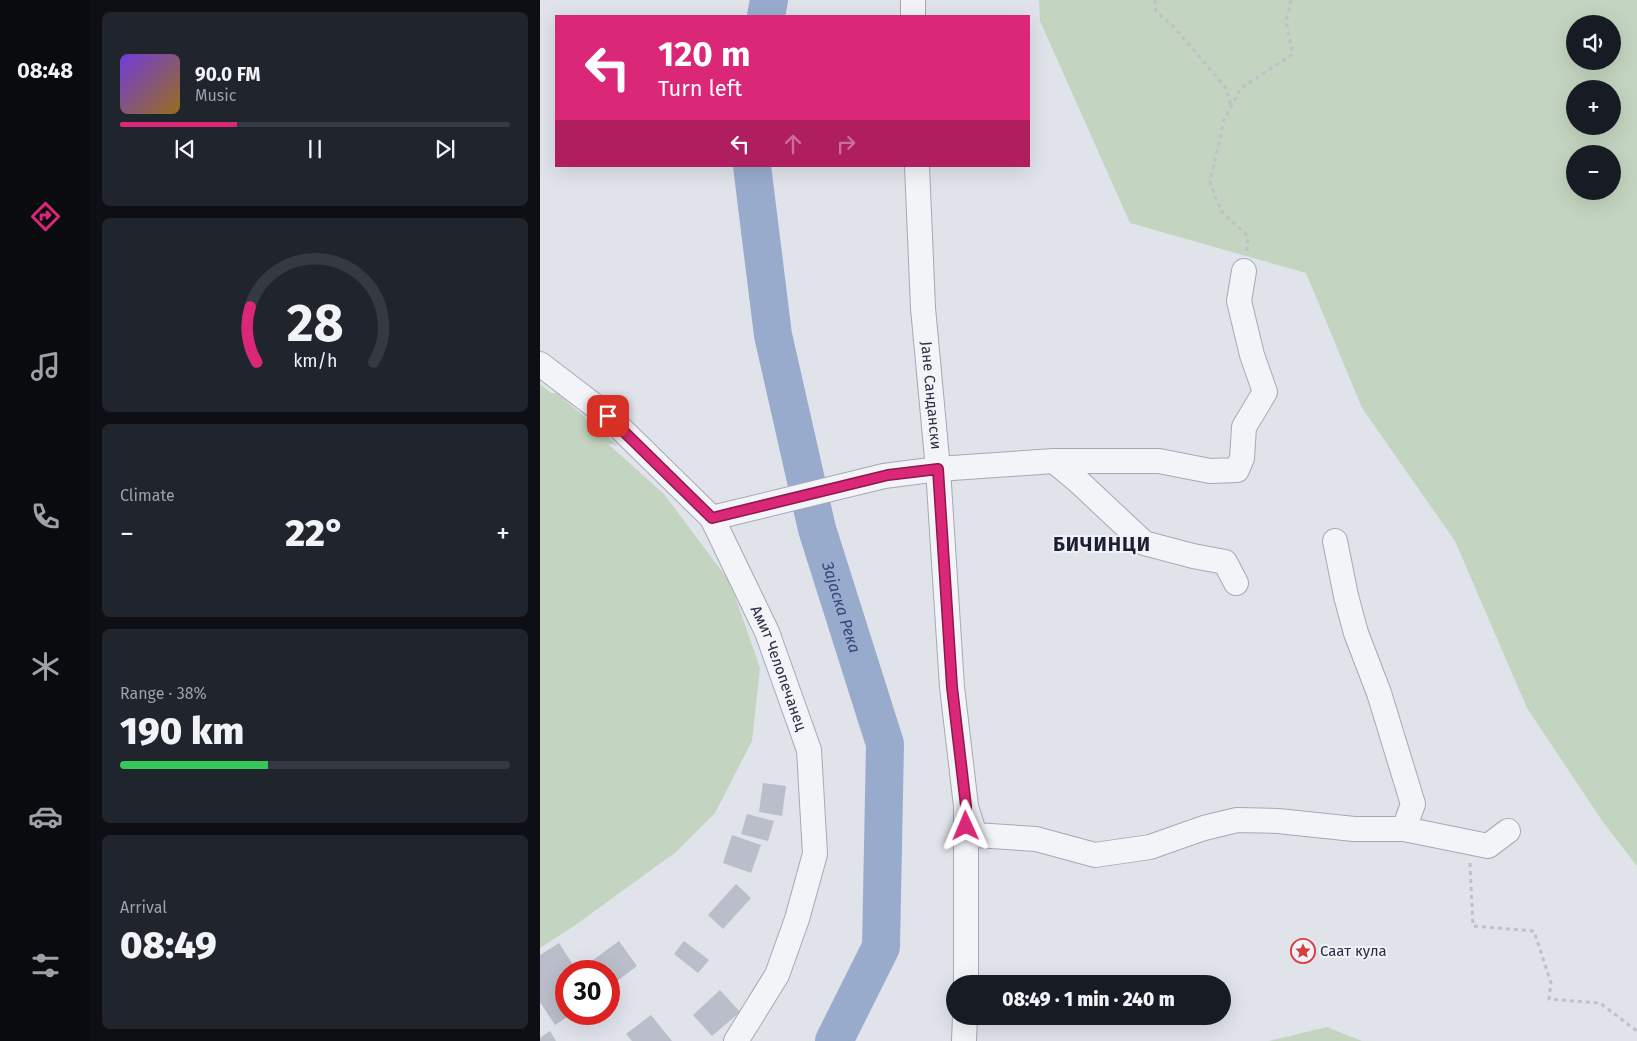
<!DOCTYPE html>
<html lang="en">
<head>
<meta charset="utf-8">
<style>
	:root { --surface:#171b24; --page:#20242c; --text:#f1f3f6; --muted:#9ea1a6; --line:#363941; --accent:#db2777 }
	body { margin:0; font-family:"Fira Sans",sans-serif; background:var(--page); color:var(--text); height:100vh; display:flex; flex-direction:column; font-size:19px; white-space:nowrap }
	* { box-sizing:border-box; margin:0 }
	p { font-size:16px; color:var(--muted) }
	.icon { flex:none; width:28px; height:28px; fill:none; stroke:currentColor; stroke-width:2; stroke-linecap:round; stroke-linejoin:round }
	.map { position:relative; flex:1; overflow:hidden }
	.details { display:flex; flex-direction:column; gap:12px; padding:12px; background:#0d0f14; width:450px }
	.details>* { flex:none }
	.banner { position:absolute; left:15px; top:15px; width:475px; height:152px; border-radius:0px; box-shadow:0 5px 20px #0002; background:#db2777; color:#fff; overflow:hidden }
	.controls { position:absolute; left:1026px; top:15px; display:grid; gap:10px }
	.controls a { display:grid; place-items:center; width:55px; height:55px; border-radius:50%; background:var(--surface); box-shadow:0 5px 20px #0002; font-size:25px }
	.speed { position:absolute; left:15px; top:960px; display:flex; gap:10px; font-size:25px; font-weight:700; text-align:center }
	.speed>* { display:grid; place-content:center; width:65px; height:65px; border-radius:50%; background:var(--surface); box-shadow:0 5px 20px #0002; line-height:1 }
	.speed .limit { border:8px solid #d22; background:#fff; color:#111 }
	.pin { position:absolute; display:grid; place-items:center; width:42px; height:42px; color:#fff; margin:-21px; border-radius:10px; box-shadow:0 2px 8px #0006 }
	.me { position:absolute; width:55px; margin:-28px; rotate:359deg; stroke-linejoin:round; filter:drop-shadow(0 0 4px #0008) }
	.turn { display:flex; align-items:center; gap:18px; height:105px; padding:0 20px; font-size:22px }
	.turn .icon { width:65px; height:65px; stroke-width:2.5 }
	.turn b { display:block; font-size:35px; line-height:42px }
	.lanes { display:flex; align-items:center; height:48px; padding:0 20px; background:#0003; justify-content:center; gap:25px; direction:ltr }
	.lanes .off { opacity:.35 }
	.big { font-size:38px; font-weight:800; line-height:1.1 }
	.details .card { flex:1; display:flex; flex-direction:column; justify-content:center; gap:8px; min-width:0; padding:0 18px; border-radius:8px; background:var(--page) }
	.details .dial { align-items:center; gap:0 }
	.dial svg { height:130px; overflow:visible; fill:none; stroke:var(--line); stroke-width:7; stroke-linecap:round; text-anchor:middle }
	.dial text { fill:var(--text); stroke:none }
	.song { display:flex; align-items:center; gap:15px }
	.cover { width:60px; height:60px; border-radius:8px; background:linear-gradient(135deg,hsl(260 70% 55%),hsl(40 70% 35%)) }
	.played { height:5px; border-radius:2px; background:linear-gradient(90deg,var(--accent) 30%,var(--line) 30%) }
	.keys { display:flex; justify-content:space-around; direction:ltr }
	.heat { display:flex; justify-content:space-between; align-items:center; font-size:28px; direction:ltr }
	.charge { height:8px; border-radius:4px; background:linear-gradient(90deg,#34c759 38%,var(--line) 0) }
	.trip { position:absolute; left:406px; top:975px; width:285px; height:50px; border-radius:25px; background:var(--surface); box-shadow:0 5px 20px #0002; font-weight:800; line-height:50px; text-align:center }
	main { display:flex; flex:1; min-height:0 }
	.tab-bar { display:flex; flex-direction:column; width:90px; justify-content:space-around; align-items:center; background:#090b0e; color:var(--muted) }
	.tab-bar .icon { width:35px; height:35px }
	.tab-bar .on { color:var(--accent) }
	.tab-bar b { font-size:22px; color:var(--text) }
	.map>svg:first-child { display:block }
</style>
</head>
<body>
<main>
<nav class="tab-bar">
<b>08:48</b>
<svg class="icon on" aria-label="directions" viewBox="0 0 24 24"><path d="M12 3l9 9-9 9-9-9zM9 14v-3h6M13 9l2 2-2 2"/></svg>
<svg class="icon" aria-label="music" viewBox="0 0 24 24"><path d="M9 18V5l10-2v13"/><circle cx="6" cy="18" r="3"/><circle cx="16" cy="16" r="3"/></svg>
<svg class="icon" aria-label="phone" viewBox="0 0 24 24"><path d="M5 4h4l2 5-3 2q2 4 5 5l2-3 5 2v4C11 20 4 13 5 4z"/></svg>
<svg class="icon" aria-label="climate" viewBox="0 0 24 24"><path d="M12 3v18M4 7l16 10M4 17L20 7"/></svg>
<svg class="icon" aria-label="car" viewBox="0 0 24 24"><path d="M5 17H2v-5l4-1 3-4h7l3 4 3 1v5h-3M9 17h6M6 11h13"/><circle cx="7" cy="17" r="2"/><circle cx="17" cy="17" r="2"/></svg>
<svg class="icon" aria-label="filters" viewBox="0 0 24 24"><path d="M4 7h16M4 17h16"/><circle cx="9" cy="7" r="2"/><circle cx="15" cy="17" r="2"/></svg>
</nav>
<section class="details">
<div class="card">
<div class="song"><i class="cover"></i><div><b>90.0 FM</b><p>Music</p></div></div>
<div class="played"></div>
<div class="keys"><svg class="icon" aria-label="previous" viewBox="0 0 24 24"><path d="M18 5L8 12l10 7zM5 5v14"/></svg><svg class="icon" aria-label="pause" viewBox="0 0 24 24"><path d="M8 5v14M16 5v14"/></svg><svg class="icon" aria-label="next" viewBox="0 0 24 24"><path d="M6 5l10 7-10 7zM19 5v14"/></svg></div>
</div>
<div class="card dial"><svg viewBox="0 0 100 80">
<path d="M14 69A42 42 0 1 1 86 69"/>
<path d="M14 69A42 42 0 0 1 10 35" stroke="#db2777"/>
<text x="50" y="56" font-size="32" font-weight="700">28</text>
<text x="50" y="72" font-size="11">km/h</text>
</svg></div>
<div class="card"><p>Climate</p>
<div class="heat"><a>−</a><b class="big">22°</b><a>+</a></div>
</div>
<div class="card"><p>Range · 38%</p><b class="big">190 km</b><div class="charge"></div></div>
<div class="card"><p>Arrival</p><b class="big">08:49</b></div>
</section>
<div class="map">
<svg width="1097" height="1041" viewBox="0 0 1097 1041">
	<rect width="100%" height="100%" fill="#e0e3ea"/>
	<path fill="#c3d5c1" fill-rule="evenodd" d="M499,0H1097V866L1063,822L987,708L915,541L822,408L766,273L590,223L500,21ZM1035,24H1072V61H1035ZM1035,89H1072V126H1035ZM1035,154H1072V191H1035Z
		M0,384L11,393H17L77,445L68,444L124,494L190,582L220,668L212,741L175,813L136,852L34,926L0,948Z
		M787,1027L822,1041H729Z"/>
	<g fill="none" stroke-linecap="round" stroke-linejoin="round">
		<g stroke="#99abcd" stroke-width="38">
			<path d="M226,16L229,0"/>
			<path id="s1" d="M212,166L233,335L277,529L345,744L341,947L294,1041"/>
		</g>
	</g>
	<path fill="#babeca" d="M223,783L246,786L242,816L219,812Z
		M207,814L234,821L228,841L201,834Z
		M192,835L221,845L211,873L183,863Z
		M196,884L211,898L183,929L168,915Z
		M79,941L97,966L69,987V971H45L42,968Z
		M144,941L169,960L158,973L134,954Z
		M19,943L37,971H26V1014H32L15,1025L0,1002V955Z
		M180,990L200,1012L172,1036L153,1015Z
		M111,1015L132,1041H92L86,1034Z
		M10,1031L16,1041H0V1038Z"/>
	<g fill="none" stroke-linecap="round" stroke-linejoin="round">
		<defs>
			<g id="minor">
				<path d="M373,0V16"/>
				<path id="s2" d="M377,166L383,308L398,469L412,687L426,806V984"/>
				<path id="s3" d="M0,364L68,416L172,518L227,632L269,750L275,854L257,919L237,975L196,1041"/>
				<path d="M514,461L538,481L604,543L653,556L685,562L696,583"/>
				<path d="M172,518L344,476L398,469L514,461H619L670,471L697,470L702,458L704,427L725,392L712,355L699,301L704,271"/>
				<path d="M795,541L806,596L816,633L839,693L873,804L864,829"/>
				<path d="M427,810L435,835L496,839L555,855L610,847L664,828L697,820L738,821L814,829H864L948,846L968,831"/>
				<path d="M424,1041L425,1016"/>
			</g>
		</defs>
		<use href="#minor" stroke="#a5a9b5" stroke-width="26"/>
		<path stroke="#bec1c9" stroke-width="3" stroke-dasharray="4 4" stroke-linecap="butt" d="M615,0L616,11L634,27L686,88L691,106
			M707,251L708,236L681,211L670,182L684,120L701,88L753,54L746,22L751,0
			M930,863L933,926L994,931L1011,983L1009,999L1060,1003L1097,1031"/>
		<use href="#minor" stroke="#f3f4f8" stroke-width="24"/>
	</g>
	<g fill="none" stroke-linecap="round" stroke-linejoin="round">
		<defs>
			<path id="route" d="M68,416L172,518L348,475L398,469L412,687L426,806V826"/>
		</defs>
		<use href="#route" stroke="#8e194d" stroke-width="12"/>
		<use href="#route" stroke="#db2777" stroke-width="9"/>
	</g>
	<defs>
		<symbol id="sight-ring" viewBox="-11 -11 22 22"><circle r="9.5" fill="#f0f2f7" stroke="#d73d41" stroke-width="1.5"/><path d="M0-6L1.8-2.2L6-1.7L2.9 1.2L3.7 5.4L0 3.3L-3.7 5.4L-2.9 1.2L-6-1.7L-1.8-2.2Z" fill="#d73d41"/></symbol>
	</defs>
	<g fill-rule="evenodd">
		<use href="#sight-ring" x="749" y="937" width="28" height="28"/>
	</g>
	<g text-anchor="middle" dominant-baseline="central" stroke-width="4" stroke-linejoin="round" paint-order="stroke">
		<g font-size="15" fill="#282e43" stroke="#f0f2f7">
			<text stroke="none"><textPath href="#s2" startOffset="230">Јане Сандански</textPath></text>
			<text stroke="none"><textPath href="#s3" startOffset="396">Амит Челопечанец</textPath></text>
		</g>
		<g font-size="15" fill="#282e43" stroke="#f0f2f7" text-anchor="start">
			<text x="780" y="951">Саат кула</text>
		</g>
		<g font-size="16" font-style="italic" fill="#2f477a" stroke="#f0f2f7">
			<text stroke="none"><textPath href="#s1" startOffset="451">Зајаска Река</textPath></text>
		</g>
		<g font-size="20" font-weight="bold" letter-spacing="1" fill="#1a1f34" stroke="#f0f2f7">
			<text x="562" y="544">БИЧИНЦИ</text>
		</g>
	</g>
</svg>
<div class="controls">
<a><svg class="icon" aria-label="sound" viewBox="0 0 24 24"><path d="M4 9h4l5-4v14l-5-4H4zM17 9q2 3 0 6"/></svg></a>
<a>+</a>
<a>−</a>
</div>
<div class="speed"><div class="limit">30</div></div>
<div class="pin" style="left:68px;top:416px;background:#d93025"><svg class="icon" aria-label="arrive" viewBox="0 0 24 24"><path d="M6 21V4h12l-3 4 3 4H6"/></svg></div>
<svg class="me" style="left:426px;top:826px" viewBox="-20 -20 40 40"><path d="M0-17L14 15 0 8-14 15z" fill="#db2777" stroke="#fff" stroke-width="4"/></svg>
<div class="trip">08:49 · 1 min · 240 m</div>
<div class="banner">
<div class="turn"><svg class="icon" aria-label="left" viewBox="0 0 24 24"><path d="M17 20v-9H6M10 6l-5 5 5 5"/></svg><div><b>120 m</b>Turn left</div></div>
<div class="lanes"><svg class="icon" aria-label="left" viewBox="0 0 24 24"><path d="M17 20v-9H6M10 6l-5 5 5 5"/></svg><svg class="icon off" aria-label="ahead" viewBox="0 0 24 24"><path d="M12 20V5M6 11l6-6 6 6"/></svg><svg class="icon off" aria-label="right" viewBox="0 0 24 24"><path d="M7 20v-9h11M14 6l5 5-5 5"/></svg></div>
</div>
</div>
</main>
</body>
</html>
